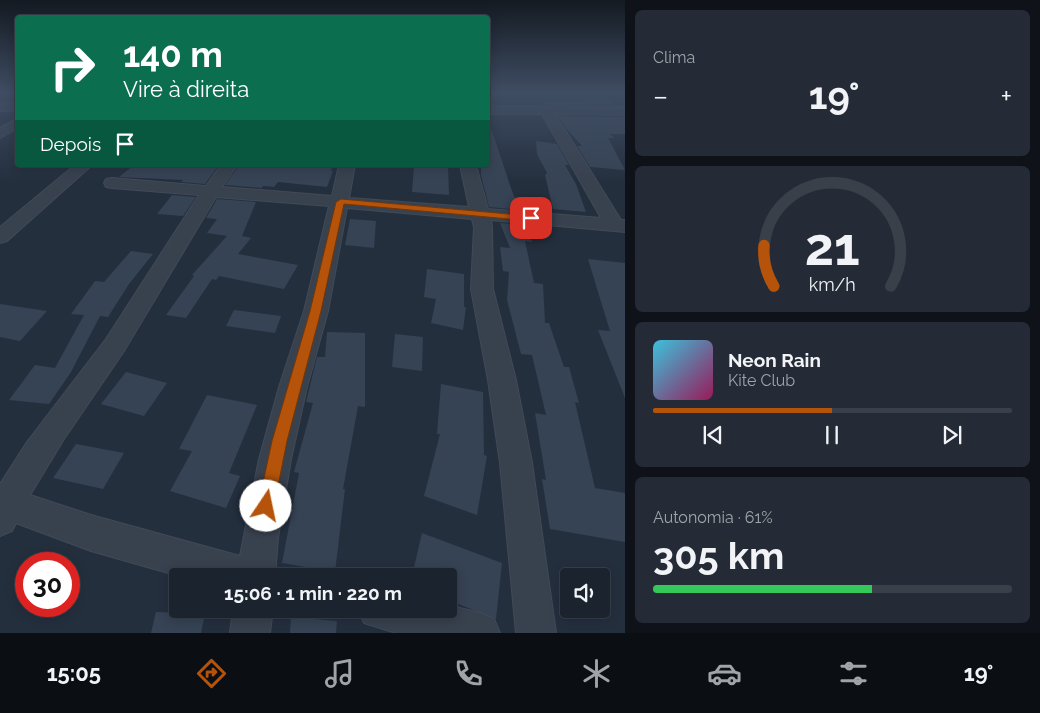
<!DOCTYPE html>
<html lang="pt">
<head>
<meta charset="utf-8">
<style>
	:root { --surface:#1b232e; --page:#242b36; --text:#f1f3f6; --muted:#a0a4aa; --line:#39404a; --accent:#b45309 }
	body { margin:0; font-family:Raleway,sans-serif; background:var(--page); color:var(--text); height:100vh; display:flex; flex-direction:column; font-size:19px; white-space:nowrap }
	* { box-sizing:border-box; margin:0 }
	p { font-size:16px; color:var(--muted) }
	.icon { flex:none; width:28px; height:28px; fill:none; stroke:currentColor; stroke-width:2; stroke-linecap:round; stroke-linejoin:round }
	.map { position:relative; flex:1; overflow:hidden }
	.panel { display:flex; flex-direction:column; gap:10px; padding:10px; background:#0f1319; width:415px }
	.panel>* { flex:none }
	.guide { position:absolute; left:15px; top:15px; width:475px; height:152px; border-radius:5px; box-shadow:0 2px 12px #0003,0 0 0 1px var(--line); background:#0b6e4f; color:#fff; overflow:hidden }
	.controls { position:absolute; left:560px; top:568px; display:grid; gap:10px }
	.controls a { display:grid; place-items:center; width:50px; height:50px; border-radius:5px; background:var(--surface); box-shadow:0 2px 12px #0003,0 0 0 1px var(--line); font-size:25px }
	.speed { position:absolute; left:15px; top:552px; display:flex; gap:10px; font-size:25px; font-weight:700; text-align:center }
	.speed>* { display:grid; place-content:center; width:65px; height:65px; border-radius:50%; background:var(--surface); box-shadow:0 2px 12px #0003,0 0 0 1px var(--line); line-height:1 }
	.speed .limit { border:8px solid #d22; background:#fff; color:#111 }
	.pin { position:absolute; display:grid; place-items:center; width:42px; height:42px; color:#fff; margin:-21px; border-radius:10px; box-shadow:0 2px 8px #0006 }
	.me { position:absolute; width:55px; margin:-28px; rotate:11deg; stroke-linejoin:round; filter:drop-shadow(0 0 4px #0008) }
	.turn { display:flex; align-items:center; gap:18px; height:105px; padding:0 25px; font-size:22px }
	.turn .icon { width:65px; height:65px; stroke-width:2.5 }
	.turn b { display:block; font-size:35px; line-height:42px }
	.then { display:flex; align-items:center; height:48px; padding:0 25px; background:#0003; gap:10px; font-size:19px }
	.big { font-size:38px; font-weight:700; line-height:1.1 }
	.panel .tile { flex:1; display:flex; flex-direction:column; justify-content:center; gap:8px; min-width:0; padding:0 18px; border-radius:8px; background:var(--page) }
	.panel .dial { align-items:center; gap:0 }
	.dial svg { height:130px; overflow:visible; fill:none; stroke:var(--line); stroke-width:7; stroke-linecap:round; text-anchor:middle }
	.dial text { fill:var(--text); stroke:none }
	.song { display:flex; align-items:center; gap:15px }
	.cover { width:60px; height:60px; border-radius:8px; background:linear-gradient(135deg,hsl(190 70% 55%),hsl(330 70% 35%)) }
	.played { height:5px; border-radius:2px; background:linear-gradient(90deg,var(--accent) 50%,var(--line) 50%) }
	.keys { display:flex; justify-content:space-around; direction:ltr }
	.heat { display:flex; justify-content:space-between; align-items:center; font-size:28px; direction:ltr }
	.charge { height:8px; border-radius:4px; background:linear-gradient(90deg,#34c759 61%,var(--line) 0) }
	.trip { position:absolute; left:169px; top:568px; width:288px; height:50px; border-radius:5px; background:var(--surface); box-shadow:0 2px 12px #0003,0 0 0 1px var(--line); font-weight:700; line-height:50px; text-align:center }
	.menu { display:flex; height:80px; justify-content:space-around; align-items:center; background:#0b0e12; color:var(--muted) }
	.menu .icon { width:35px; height:35px }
	.menu .selected { color:var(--accent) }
	.menu b { font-size:22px; color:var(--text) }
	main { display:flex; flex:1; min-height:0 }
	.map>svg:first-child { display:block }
</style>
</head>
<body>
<main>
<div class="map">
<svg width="625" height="633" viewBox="0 0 625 633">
	<rect width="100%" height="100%" fill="#242f3e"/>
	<path fill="#364354" d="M584,100H610L615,105H545L542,102H586Z
		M558,116L625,117V134H610L614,138H608L625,170L590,167L577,146H582L566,128Z
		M490,125L512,191L520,210L489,207L481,175V165H488V126Z
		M536,141L557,144L569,165H565L576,184L586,212L553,209L545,175L547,173L537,154Z
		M134,165H219L205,184L181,182L183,180L119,177Z
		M239,165H333L331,171H333L327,187L278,182L274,187L263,186L262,188L225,185Z
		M425,165H448L449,195L412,192L414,167H425Z
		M172,195L196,197L183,216L157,214Z
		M217,199L256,202L242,236L251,238L238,254L298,265L284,289L219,276L216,280L212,279L186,318L166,315L194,276L192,275L227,236L207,233L217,219L206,218Z
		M350,219L376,221L374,248L345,245Z
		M500,223L525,225L532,242L525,241L534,283L543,284L545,323H549L564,367H569L579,403L575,402L595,488L625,493V542L550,529L542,479L546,480L535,413L546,415L532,355L521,354L507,300L509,272L503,271L500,247L510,248Z
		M131,251L153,254L129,284L108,317L100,316L71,372L49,404L9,400L35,365L55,368L84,315L71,314L95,281L104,282Z
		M588,259L625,263V398L598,330L610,331Z
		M427,269L464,274V307H466L463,330L431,323L436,299L424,297Z
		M0,304L47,311L20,341L0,337Z
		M234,310L281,316L275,333L226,326Z
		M327,332L365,333V407L358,406L343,489H345L335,572L282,563L299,473L294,472L313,403L306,402L317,357H325Z
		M395,334L423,337L422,371L392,367Z
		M126,372L167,383L144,416L101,404Z
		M441,384L483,392L484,455L487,456L477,515L424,496L440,434H437Z
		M207,395L257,405L229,473L240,476L226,508L170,491L192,451L179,449Z
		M76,444L124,453L103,489L53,478Z
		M422,533L502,563L496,619L448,600V576H412Z
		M156,612L205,614L201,633H151Z
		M291,617L337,621L336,633H290Z"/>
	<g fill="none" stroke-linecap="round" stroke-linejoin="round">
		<defs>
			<path id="minor" d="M0,103H18V111H0Z
				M488,106L625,107V115L555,114L621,220H625V232L491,220L492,227L493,289L516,380L532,463L556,633H516L500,463L488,380L471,289L474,227L472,219L347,208L328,311L307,387L291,459L278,538L275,576H179L91,551L16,523L12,531L0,536V484L27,442L106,339L199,195L112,188L106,187L104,183L106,179L112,178L206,186L221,165H237L222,187L332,196L339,165H355L349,198L469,207L460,165H476L488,209L601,218L542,114H488ZM216,197L329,206L304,311L279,387L259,459L240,556L91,515L30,495L64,439L124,351Z
				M18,118V128L0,138V128Z
				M75,165H92L7,241L0,243V227Z
				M448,605L480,613L494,619L500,633H396L364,623L358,609H448Z
				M233,609H273L270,633H230Z"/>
		</defs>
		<use href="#minor" stroke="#414a57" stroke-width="2"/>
		<path stroke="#3f5557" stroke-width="2" stroke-dasharray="2 2" stroke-linecap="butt" d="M525,93L533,95"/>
		<use href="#minor" fill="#38414e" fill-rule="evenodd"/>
	</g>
	<linearGradient id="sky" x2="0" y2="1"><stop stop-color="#141a22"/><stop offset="0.51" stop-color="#3f4d63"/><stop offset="1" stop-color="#3f4d63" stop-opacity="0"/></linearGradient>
	<rect width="625" height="182" fill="url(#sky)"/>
	<path fill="#b45309" stroke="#753606" d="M341,199L531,216L536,218L531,221L344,204L321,311L287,441L274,506L272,512L266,514L261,512L258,506L272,441L310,311L336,202Z"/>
</svg>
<div class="controls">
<a><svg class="icon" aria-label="sound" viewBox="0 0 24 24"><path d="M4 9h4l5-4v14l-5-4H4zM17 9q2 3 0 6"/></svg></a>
</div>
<div class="speed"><div class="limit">30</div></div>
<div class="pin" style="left:531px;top:218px;background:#d93025"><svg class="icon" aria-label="arrive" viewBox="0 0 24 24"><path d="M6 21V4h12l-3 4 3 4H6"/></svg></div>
<svg class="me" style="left:266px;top:506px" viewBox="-20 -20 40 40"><circle r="19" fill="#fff"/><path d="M0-13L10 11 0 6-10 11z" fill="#b45309"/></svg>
<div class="trip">15:06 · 1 min · 220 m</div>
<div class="guide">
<div class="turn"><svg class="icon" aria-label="right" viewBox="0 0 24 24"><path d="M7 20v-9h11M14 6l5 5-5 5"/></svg><div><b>140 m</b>Vire à direita</div></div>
<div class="then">Depois<svg class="icon" aria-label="arrive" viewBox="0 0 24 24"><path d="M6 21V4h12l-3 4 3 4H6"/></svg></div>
</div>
</div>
<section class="panel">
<div class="tile"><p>Clima</p>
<div class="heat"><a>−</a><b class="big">19°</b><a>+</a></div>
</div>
<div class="tile dial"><svg viewBox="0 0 100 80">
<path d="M14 69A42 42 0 1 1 86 69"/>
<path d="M14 69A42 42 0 0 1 8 44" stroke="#b45309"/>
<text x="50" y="56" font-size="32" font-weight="700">21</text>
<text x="50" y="72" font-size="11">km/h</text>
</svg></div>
<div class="tile">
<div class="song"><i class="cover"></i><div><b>Neon Rain</b><p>Kite Club</p></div></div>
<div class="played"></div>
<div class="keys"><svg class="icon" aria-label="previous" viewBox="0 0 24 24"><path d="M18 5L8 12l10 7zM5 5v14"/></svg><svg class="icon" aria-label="pause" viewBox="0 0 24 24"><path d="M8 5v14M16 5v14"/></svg><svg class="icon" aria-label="next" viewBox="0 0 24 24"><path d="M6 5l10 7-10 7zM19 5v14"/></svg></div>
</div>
<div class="tile"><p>Autonomia · 61%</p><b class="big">305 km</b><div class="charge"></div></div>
</section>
</main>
<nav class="menu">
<b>15:05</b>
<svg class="icon selected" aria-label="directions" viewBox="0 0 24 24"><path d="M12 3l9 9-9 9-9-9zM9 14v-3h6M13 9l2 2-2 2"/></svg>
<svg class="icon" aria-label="music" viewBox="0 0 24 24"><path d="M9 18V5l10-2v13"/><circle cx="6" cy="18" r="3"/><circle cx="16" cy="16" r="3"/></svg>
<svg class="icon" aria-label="phone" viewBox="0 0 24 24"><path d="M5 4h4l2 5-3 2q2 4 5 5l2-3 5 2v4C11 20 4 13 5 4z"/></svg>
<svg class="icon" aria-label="climate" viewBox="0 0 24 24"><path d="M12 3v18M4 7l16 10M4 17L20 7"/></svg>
<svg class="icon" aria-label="car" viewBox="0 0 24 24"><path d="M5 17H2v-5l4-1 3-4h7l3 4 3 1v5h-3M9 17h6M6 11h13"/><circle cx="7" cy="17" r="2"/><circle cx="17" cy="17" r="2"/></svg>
<svg class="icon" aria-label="filters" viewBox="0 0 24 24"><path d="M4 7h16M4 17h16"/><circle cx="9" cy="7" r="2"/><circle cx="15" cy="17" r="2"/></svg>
<b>19°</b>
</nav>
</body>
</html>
